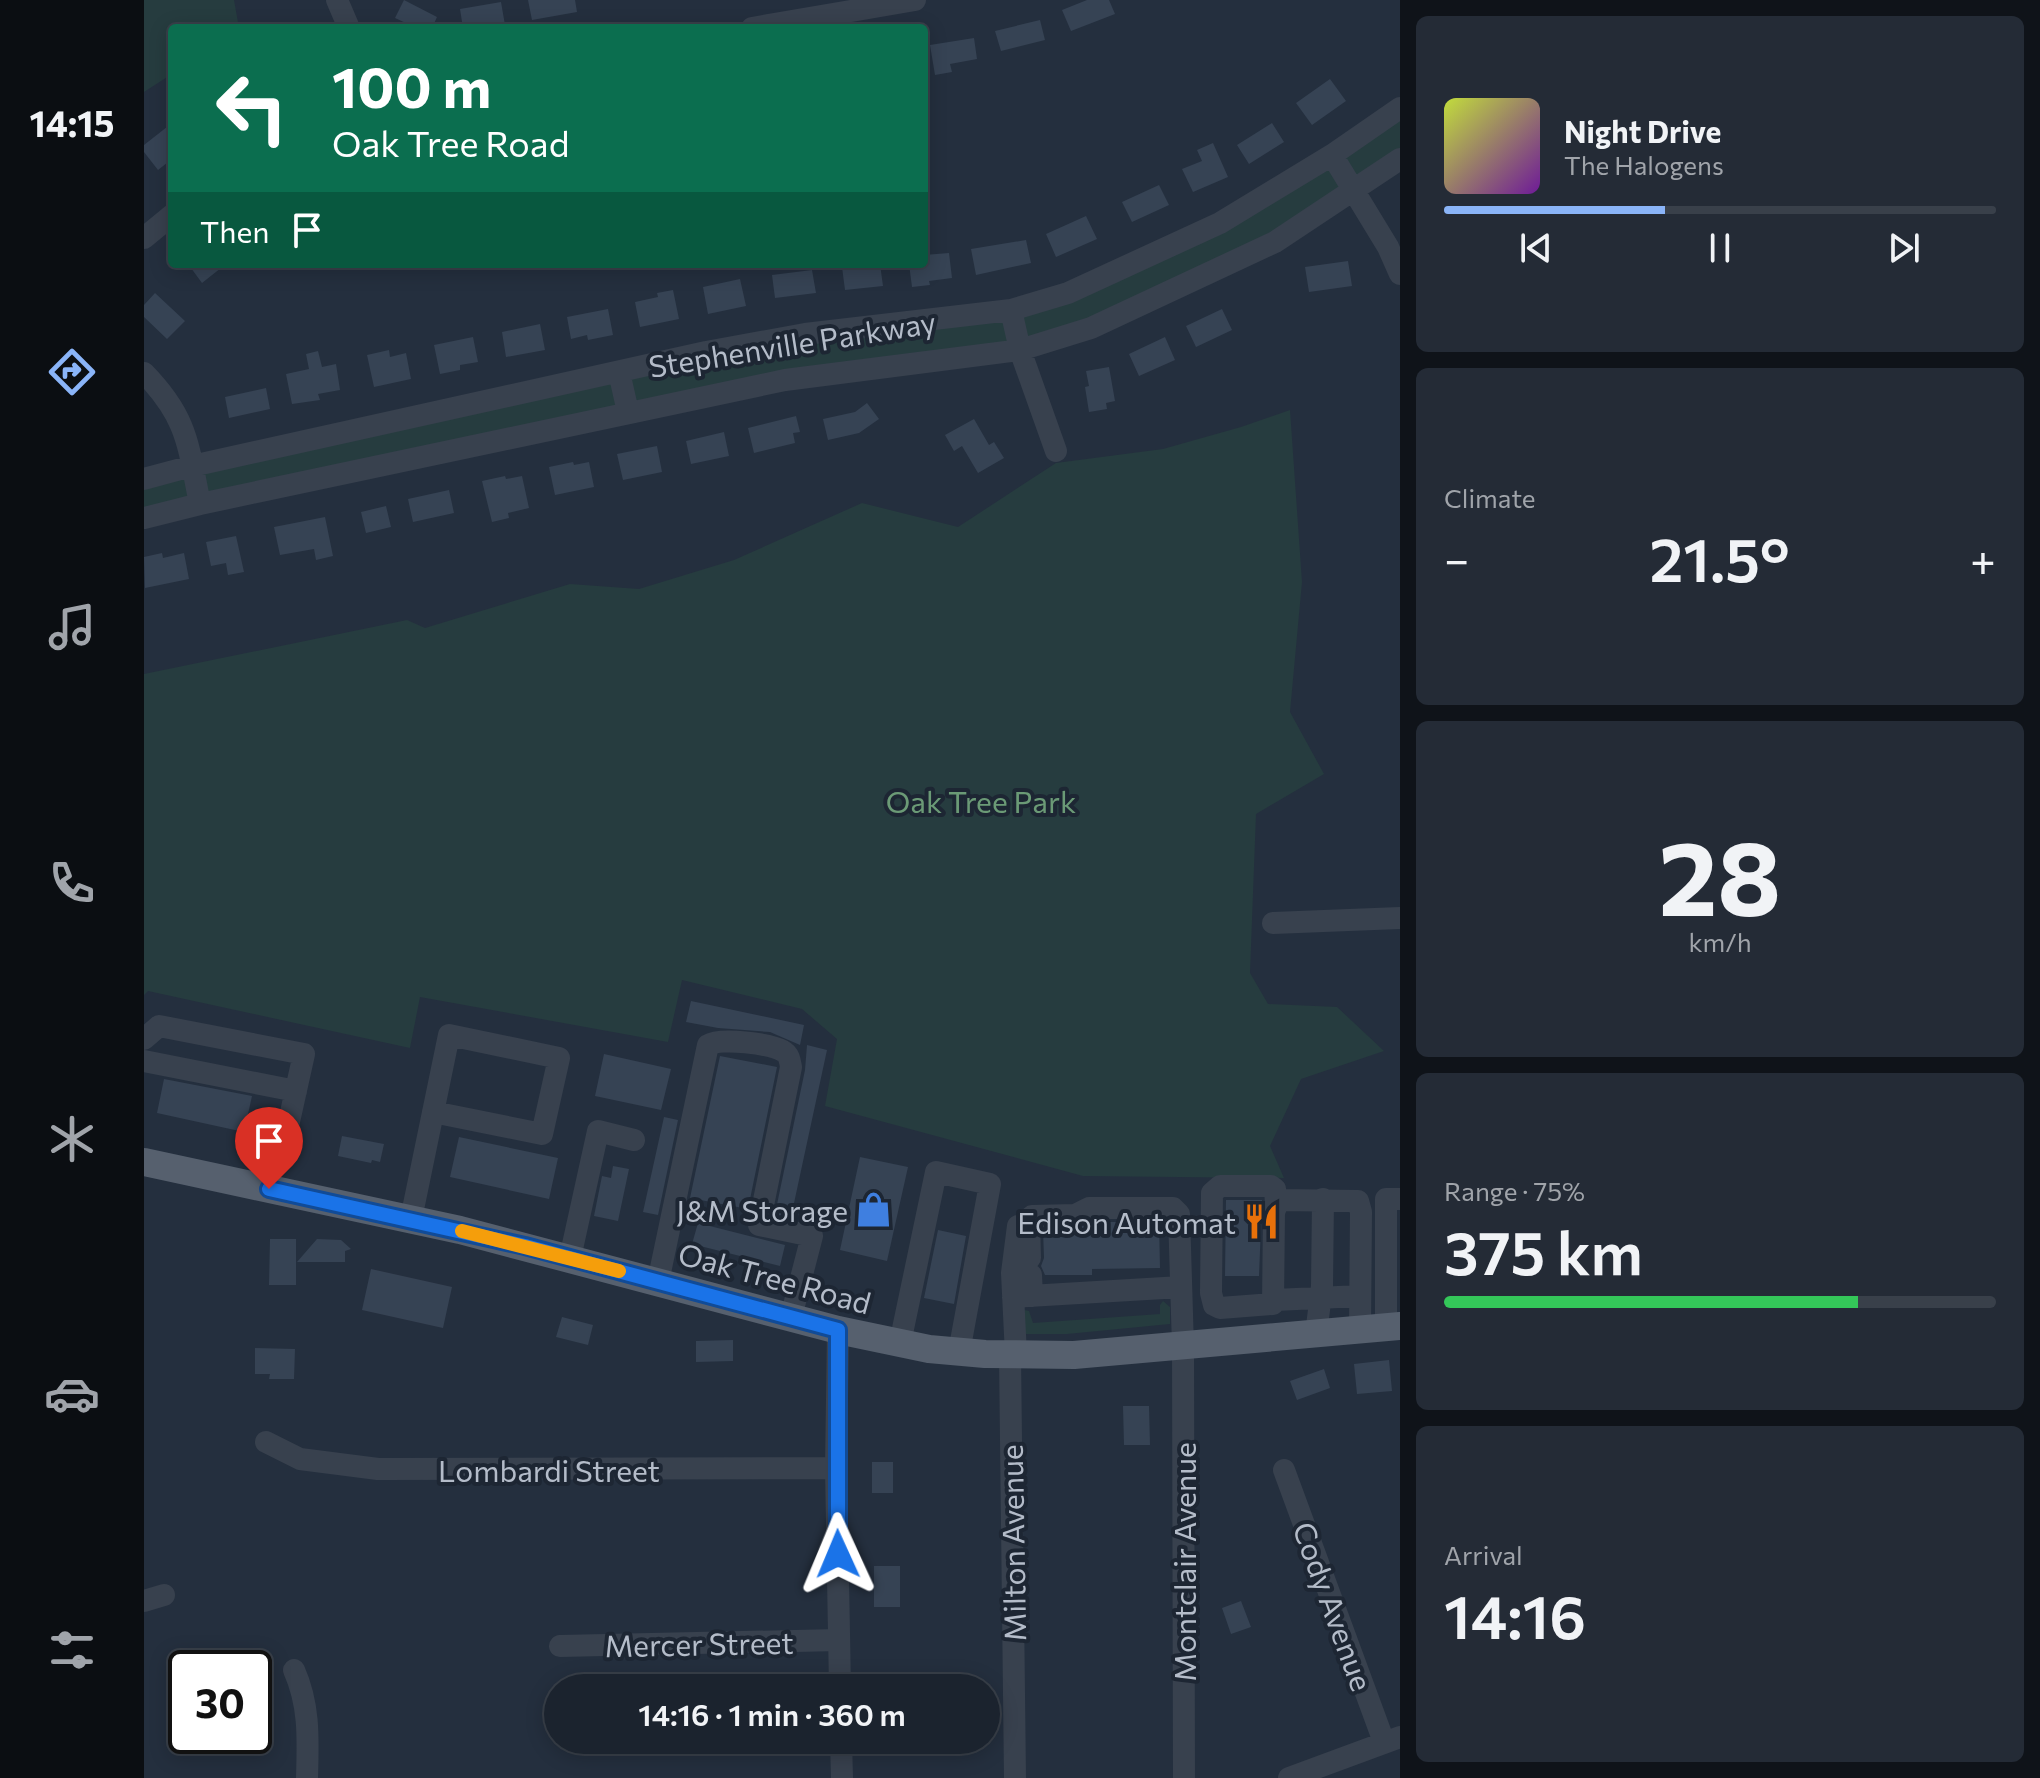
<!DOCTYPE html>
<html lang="en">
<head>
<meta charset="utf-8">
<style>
	:root { --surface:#1b232e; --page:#242b36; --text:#f1f3f6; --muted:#a0a4aa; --line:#39404a; --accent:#8ab4f8 }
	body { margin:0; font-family:Commissioner,sans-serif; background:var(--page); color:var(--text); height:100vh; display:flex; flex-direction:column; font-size:30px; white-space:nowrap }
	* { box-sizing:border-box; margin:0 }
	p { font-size:26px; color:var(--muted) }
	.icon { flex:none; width:44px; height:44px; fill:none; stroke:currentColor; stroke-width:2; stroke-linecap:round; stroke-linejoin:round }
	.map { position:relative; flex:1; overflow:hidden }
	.panel { display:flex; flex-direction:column; gap:16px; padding:16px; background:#0f1319; width:640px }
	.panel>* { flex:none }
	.guide { position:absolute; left:24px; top:24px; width:760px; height:244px; border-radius:8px; box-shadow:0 4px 20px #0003,0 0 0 2px var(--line); background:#0b6e4f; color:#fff; overflow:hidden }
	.speed { position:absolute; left:24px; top:1650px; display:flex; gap:16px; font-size:40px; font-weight:700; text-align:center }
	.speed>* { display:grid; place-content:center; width:104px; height:104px; border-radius:50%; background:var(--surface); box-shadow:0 4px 20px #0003,0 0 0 2px var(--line); line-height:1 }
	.speed .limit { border:4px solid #111; border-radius:12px; background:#fff; color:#111 }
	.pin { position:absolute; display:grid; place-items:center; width:68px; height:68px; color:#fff; margin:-82px -34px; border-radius:50% 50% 50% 0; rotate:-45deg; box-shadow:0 0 8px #0007 }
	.pin .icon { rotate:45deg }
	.me { position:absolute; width:88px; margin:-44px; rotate:359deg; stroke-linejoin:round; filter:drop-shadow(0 0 6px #0008) }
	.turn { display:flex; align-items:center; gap:28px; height:168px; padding:0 32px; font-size:36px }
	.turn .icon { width:104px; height:104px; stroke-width:2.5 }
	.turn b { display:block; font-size:56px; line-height:68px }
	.then { display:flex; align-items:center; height:76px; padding:0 32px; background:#0003; gap:16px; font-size:30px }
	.big { font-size:60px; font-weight:600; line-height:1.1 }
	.panel .widget { flex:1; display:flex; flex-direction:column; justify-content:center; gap:12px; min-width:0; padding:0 28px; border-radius:12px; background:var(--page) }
	.panel .dial { align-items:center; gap:0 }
	.dial b { font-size:104px; line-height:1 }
	.song { display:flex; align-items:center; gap:24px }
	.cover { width:96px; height:96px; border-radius:12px; background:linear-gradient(135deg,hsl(70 70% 55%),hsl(280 70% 35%)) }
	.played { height:8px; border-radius:4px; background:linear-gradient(90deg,var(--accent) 40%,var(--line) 40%) }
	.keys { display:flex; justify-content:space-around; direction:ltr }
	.heat { display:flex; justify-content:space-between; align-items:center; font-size:44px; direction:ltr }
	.charge { height:12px; border-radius:6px; background:linear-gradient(90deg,#34c759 75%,var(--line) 0) }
	.trip { position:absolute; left:400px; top:1674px; width:456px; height:80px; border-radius:40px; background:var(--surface); box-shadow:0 4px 20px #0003,0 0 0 2px var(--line); font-weight:600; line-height:80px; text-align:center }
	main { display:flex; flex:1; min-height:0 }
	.tab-bar { display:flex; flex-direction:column; width:144px; justify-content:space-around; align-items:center; background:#0b0e12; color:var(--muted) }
	.tab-bar .icon { width:56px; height:56px }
	.tab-bar .selected { color:var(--accent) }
	.tab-bar b { font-size:36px; color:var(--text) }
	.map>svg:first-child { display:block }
</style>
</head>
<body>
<main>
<nav class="tab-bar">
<b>14:15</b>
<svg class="icon selected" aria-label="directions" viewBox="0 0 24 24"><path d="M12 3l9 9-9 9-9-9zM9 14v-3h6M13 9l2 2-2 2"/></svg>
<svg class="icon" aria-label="music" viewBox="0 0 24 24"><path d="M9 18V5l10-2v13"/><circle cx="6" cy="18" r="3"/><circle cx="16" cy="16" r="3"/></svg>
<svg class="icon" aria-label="phone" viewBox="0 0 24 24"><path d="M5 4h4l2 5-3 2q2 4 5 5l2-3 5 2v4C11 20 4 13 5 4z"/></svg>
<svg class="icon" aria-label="climate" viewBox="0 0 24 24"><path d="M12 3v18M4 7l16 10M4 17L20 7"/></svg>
<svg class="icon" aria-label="car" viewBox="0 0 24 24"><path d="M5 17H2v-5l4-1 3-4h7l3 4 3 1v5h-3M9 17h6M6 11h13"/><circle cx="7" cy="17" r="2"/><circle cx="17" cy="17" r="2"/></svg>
<svg class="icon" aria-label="filters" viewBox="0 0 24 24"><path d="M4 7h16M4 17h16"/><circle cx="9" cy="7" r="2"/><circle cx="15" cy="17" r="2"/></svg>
</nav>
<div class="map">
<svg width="1256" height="1778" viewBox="0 0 1256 1778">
	<rect width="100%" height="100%" fill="#242f3e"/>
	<path fill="#263c3f" d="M0,0H90L95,28H28V74L0,92Z
		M1256,108V159L1226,181L947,328L702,371L0,518V479L562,352L867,310L1076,223Z
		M1146,410L1158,582L1146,712L1180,774L1112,814L1106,973L1124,1004L1193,1007L1240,1051L1157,1079L1126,1146L1140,1178L939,1176L681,1106L693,1039L658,1009L538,980L524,1042L276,997L266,1048L4,991L0,995V674L263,620L281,628L426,584L495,589L590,560L718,503L814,527L912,463L1019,449L1097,427Z
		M1019,1301L1026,1307V1324L923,1334H880V1310L885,1311L889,1323L1016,1314V1305Z"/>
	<path fill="#364354" d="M260,0L293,17L288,28H263L264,24L251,18Z
		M384,0H431L433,12L388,20Z
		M943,0H965L971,14L927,31L918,10Z
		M357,2L361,25L319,28L316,9Z
		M896,20L901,40L857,51L851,31Z
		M830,38L833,59L806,64L808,72L791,75L786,45Z
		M1186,79L1202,101L1168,125L1152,103Z
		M28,123V159L14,170L0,152V145Z
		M1128,123L1140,142L1105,164L1093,145Z
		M1069,143L1084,177L1049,192L1038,169L1058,161L1053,150Z
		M1015,185L1025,205L988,222L978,202Z
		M942,216L953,239L912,257L902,234Z
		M882,240L887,263L832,275L827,249Z
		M805,253L808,278L785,281L786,285L768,287L765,264H780V255Z
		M1204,261L1208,286L1165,292L1161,267Z
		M44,264H82L58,283Z
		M719,264H736L739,286L701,290L698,267Z
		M668,270L672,293L631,298L628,275Z
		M596,279L602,306L564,314L559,287Z
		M529,290L535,319L496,327L491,302L514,297L513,293Z
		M11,293L41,321L23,339L0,317V305Z
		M464,309L469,335L444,340L443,335L427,339L423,317Z
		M1078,309L1088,330L1052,347L1042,326Z
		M396,324L401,350L362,357L358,332Z
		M329,337L334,362L316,365V370L296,374L290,345Z
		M1021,337L1031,360L995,376L985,354Z
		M245,350L246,357L262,353L267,379L230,387L223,355Z
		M174,351L178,367L192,364L196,390L174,394L176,400L148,404L142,374L165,369L162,354Z
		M965,367L971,401L962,403L963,409L945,412L941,387L945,386L942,371Z
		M122,388L126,409L85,418L81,397Z
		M723,403L735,419L715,433L684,440L679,419L711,412Z
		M652,416L656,432L649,433L651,443L610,453L604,428Z
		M830,419L845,445L850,442L860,458L834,473L818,446L810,451L801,435Z
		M580,432L585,456L547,464L542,441Z
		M513,446L518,472L479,480L473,454Z
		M429,462L430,465L445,462L450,487L411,495L405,467Z
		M361,476L362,479L378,476L385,508L364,513L365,518L348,522L338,481Z
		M305,490L310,513L269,522L264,499Z
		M242,506L247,527L222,533L217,512Z
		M181,517L189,556L172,560L170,549L136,555L130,527Z
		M92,536L100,572L84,575L82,563L67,566L62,542Z
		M18,553L19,558L40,553L45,579L1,588L0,557Z
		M547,1001L660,1025L656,1045L626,1032L574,1028L542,1022Z
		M663,1045L683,1050L647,1217L631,1214L661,1070Z
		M460,1054L527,1069L517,1110L451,1096Z
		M576,1056L633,1067L604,1209L546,1198Z
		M20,1079L108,1096L100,1132L13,1113Z
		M520,1117L534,1120L514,1215L499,1212Z
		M198,1136L240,1144L236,1162L228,1160L227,1163L194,1156Z
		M315,1137L414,1158L405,1199L306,1177Z
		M716,1157L764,1167L743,1261L696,1250Z
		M469,1166L485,1169L474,1221L450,1216L458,1176L467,1178Z
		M1082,1200H1118L1115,1276H1081Z
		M948,1222H1015L1016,1268L948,1269V1275H901L897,1266L900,1258L899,1230L932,1229Z
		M554,1223L641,1245L636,1266L548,1244Z
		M794,1230L822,1236L810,1304L780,1298Z
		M126,1239H152V1285H125Z
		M173,1239L197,1240L207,1249L201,1251V1262H153Z
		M227,1269L308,1287L299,1328L218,1310Z
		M418,1317L449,1325L444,1345L412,1337Z
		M589,1340V1361L552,1362V1341Z
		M111,1348L151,1349L150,1379H125L126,1374H111Z
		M1245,1360L1248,1391L1213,1394L1210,1364Z
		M1180,1369L1186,1388L1153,1400L1146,1381Z
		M979,1406H1005L1006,1445H980Z
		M728,1462H749V1493H728Z
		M730,1566H756V1607H730Z
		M1097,1601L1107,1627L1087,1634L1078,1608Z"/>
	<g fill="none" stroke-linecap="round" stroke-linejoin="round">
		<path stroke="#38414e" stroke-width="22" d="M193,0L205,28
			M608,28L771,0
			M1188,155L1244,247L1256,274
			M0,238L28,215
			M867,310L876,350L912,451
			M475,372L484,412
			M0,373C44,418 44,445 56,504
			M0,479L48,466L562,352L661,334L867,310L924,293L1076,223L1188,155L1256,108
			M0,518L56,504L641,380L876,350L947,328L1131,242L1256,159
			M1129,923L1256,918
			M0,1039L15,1026L160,1054L144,1126
			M0,1061L152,1091
			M1132,1204L1131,1189L1127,1186H1076L1068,1193L1067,1293L1070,1305L1076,1308L1129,1304L1130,1212L1135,1200L1214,1201L1217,1212L1216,1330
			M267,1219L305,1035L415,1058L398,1134L289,1112
			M426,1258L454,1131L490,1140
			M886,1258L885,1219L888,1216L931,1215L945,1208H1029L1035,1214L1039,1347L1040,1778
			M887,1275L888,1296
			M514,1282L564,1045C577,1037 626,1044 639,1051C645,1054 646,1061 647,1067L615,1225L668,1236L647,1317
			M869,1297L1037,1287
			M1131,1300L1216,1296
			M1242,1327V1199H1256
			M694,1330L692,1468L696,1688
			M1172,1334L1178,1286L1179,1199
			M756,1343L792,1172L846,1184L815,1352
			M866,1355L871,1778
			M872,1355L868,1273L874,1226
			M122,1442L156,1459L234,1469L692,1468
			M1140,1470L1240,1742
			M0,1601L20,1595
			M416,1646L695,1640
			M150,1670C166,1706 164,1740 163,1778
			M697,1740L698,1778
			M1145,1778L1256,1737"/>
		<path stroke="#56606e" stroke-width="28" d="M0,1162L316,1230L694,1330L785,1349L841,1354L930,1355L1256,1326"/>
	</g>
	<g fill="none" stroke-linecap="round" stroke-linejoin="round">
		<defs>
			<path id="route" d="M125,1189L381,1246L694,1330V1554"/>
		</defs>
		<use href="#route" stroke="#114b97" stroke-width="20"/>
		<use href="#route" stroke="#1a73e8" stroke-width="14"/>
		<path stroke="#f59e0b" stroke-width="14" d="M318,1231L475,1271"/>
	</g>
	<defs>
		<symbol id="shop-bare" viewBox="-9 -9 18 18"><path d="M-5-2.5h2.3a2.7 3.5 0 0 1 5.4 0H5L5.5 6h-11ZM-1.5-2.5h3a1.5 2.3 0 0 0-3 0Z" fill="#3f7fe0" stroke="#1d2633" stroke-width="2.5" paint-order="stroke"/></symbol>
		<symbol id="restaurant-bare" viewBox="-9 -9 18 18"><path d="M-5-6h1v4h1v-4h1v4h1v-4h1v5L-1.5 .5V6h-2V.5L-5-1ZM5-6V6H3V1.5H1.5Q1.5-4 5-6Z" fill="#e8710a" stroke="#1d2633" stroke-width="2.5" paint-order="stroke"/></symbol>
	</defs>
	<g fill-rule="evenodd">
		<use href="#shop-bare" x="704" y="1184" width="51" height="51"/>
		<use href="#restaurant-bare" x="1092" y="1196" width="51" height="51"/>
	</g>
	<g text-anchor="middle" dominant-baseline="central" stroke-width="8" stroke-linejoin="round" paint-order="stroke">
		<g font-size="30" fill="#b4bcc9" stroke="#1d2633">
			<text transform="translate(648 343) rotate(-9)">Stephenville Parkway</text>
			<text transform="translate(631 1277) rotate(15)">Oak Tree Road</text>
			<text x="405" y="1469">Lombardi Street</text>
			<text transform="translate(868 1543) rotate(-91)">Milton Avenue</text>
			<text transform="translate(1039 1562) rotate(-90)">Montclair Avenue</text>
			<text transform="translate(1190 1606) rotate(70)">Cody Avenue</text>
			<text transform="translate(555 1643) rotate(-1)">Mercer Street</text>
		</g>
		<g font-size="30" fill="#6b9a76" stroke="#1d2633">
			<text x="837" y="800">Oak Tree Park</text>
		</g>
		<g font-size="30" fill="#b4bcc9" stroke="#1d2633" text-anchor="end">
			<text x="704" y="1209">J&amp;M Storage</text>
			<text x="1092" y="1221">Edison Automat</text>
		</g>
	</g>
</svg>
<div class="speed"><div class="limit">30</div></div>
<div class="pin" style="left:125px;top:1189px;background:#d93025"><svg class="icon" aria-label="arrive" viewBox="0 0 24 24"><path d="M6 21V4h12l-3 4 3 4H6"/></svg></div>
<svg class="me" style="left:694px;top:1554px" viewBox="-20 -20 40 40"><path d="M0-17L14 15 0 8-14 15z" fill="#1a73e8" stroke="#fff" stroke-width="4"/></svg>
<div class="trip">14:16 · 1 min · 360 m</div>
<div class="guide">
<div class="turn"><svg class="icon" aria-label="left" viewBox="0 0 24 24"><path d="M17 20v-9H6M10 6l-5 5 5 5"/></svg><div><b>100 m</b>Oak Tree Road</div></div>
<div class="then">Then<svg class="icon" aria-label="arrive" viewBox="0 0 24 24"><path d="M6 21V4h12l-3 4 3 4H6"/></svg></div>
</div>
</div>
<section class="panel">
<div class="widget">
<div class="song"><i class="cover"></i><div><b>Night Drive</b><p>The Halogens</p></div></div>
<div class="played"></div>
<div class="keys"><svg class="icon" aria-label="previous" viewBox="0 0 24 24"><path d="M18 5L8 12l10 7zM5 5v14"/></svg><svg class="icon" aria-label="pause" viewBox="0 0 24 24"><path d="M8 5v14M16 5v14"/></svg><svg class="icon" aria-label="next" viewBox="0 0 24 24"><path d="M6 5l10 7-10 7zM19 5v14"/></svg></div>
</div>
<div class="widget"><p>Climate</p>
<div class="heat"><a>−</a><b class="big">21.5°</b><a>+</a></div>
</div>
<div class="widget dial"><b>28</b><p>km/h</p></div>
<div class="widget"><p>Range · 75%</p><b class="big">375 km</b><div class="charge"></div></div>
<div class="widget"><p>Arrival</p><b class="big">14:16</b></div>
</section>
</main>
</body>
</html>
